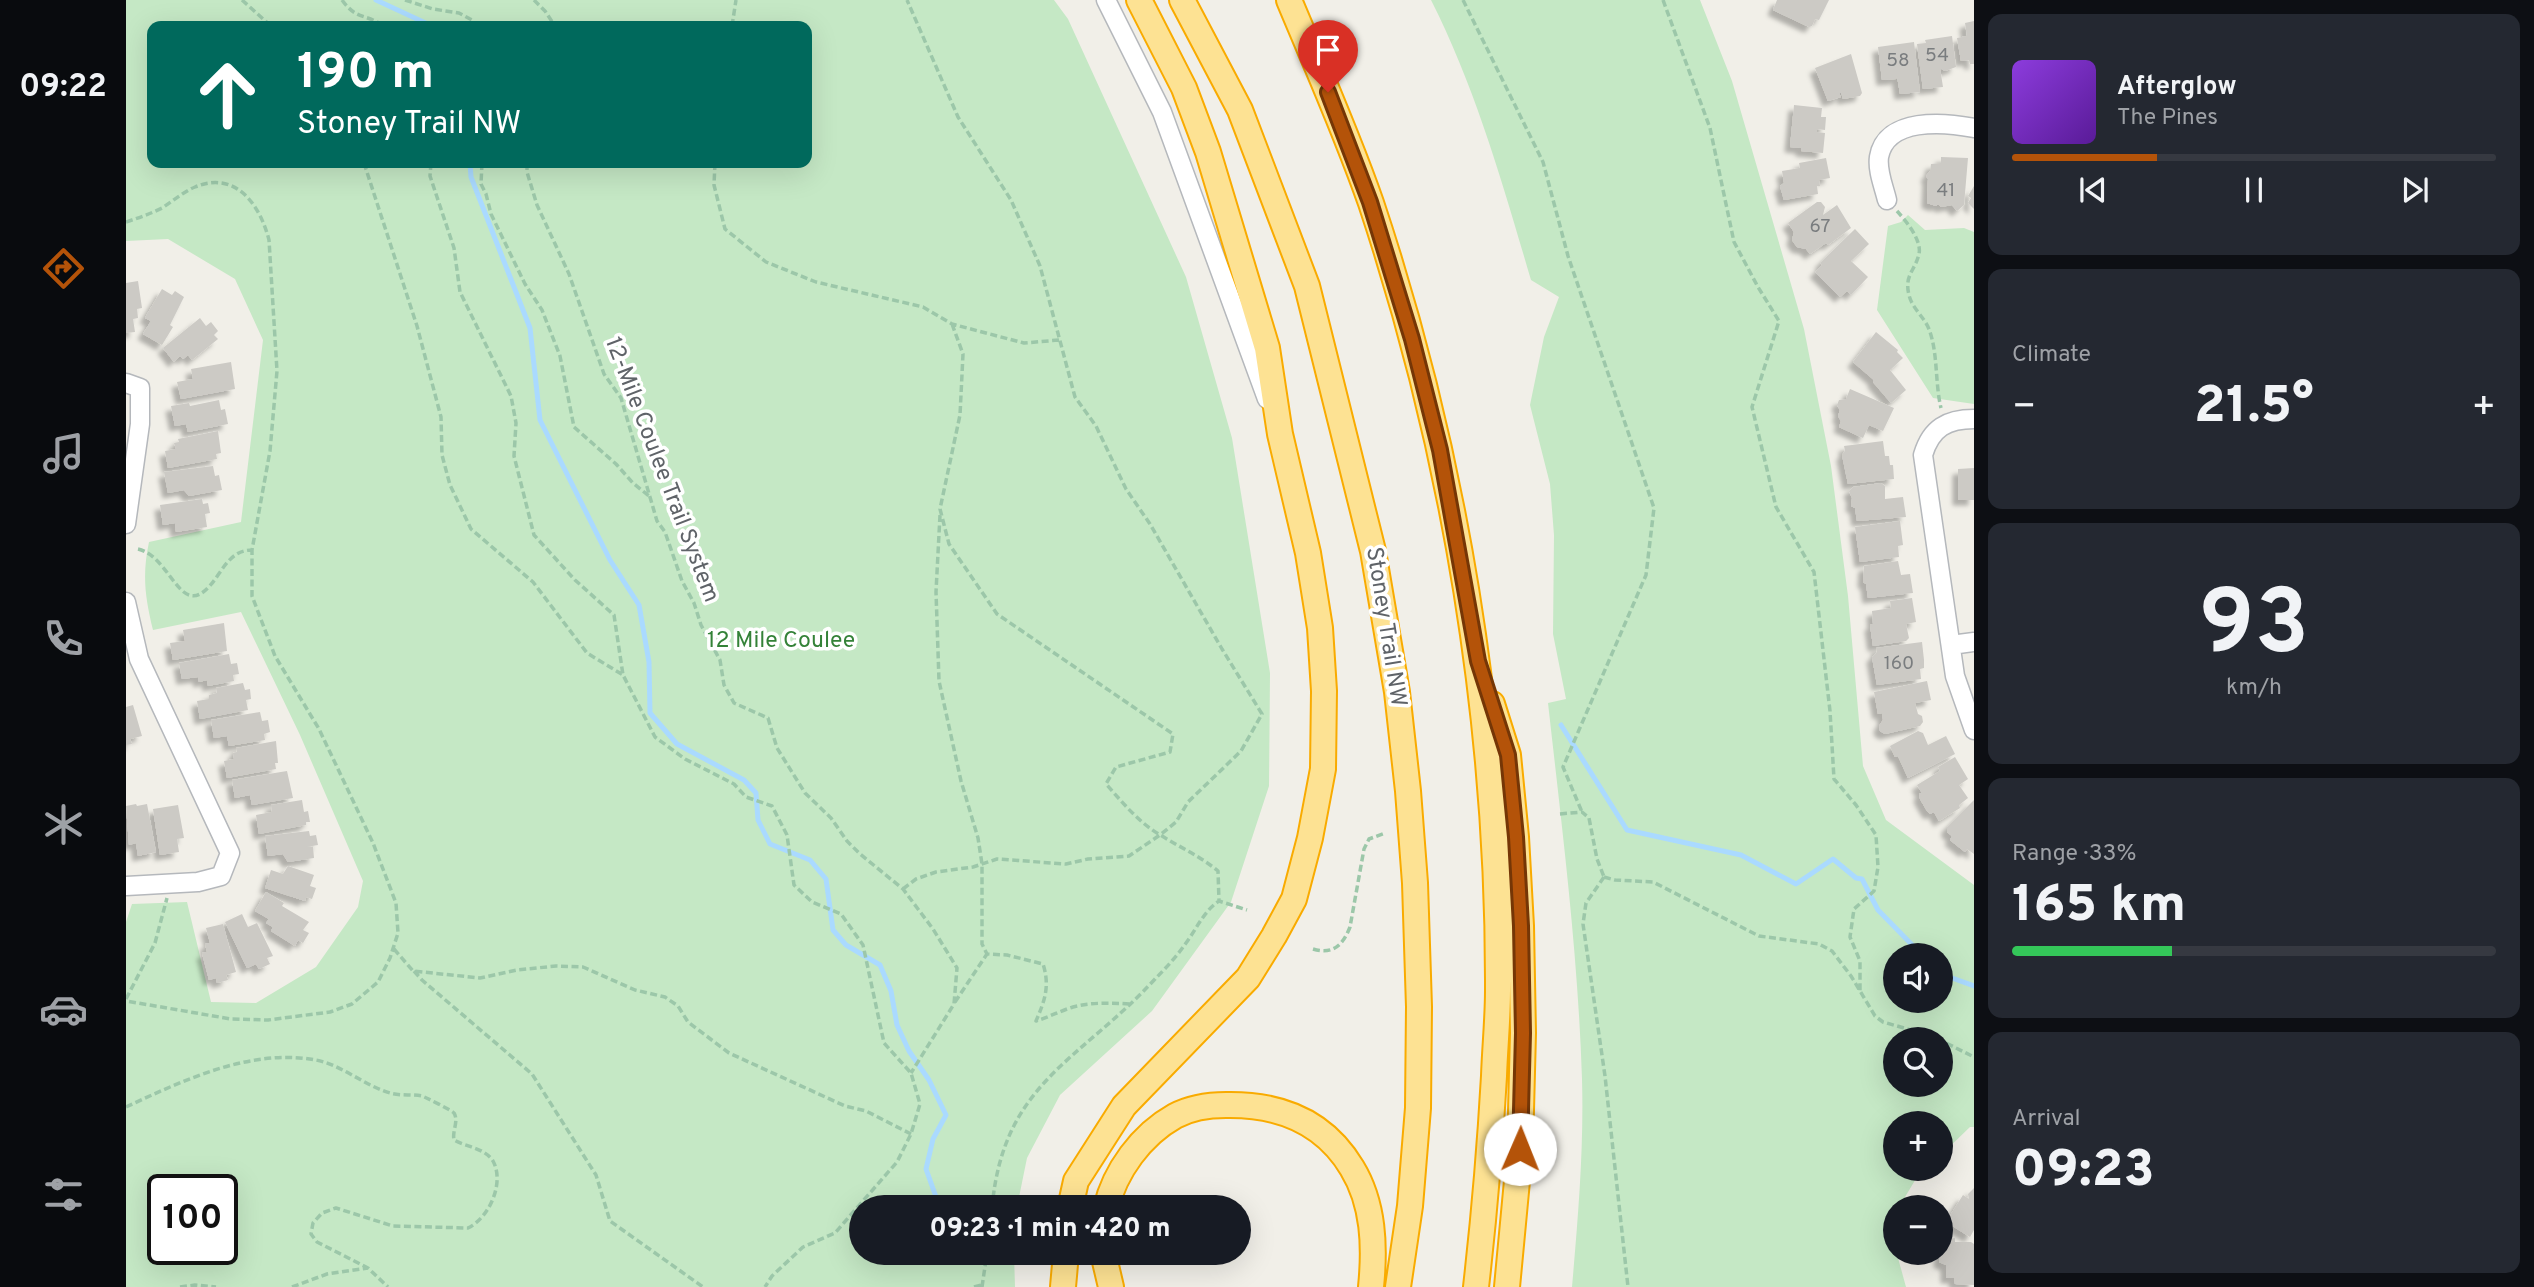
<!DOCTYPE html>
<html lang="en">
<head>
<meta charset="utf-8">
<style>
	:root { --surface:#171b24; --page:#242831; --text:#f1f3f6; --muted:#9ea1a6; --line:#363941; --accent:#b45309 }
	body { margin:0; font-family:Overpass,sans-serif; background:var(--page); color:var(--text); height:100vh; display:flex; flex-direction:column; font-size:26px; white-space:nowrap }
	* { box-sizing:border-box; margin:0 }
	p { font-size:23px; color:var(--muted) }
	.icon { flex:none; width:38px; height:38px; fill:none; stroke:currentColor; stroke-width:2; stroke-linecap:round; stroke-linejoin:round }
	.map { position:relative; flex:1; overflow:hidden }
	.details { display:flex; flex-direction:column; gap:14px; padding:14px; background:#0d0f14; width:560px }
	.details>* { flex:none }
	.guide { position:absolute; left:21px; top:21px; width:665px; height:147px; border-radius:14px; box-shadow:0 7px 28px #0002; background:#00695c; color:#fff; overflow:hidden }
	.controls { position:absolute; left:1757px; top:943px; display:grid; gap:14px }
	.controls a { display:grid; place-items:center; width:70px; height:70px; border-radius:50%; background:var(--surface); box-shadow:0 7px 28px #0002; font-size:35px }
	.speed { position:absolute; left:21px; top:1174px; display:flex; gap:14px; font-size:35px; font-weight:700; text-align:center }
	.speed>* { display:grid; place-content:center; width:91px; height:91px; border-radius:50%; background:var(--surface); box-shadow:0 7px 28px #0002; line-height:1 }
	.speed .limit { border:4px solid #111; border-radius:10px; background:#fff; color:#111 }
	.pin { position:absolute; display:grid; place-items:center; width:60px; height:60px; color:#fff; margin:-72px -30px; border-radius:50% 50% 50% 0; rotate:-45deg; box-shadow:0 0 7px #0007 }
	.pin .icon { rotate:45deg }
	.me { position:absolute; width:77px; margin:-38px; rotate:1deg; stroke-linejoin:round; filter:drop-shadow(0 0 5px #0008) }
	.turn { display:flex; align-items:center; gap:24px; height:147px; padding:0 35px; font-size:32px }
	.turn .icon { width:91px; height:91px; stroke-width:2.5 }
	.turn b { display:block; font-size:49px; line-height:60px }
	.big { font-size:52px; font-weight:800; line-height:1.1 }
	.details .widget { flex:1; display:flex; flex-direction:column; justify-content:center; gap:10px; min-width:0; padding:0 24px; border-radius:14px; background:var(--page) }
	.details .dial { align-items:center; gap:0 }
	.dial b { font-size:91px; line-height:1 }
	.song { display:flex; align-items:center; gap:21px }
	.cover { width:84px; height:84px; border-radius:10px; background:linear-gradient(135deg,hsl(270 70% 55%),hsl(270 70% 35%)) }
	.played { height:7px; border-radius:4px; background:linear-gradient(90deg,var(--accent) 30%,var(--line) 30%) }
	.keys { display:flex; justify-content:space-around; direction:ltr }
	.heat { display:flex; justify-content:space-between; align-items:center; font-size:38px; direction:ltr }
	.charge { height:10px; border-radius:5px; background:linear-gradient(90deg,#34c759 33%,var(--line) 0) }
	.trip { position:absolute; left:723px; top:1195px; width:402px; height:70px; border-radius:35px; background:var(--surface); box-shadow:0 7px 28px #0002; font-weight:800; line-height:70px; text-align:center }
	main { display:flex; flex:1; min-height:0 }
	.menu { display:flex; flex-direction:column; width:126px; justify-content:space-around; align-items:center; background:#090b0e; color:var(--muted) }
	.menu .icon { width:49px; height:49px }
	.menu .current { color:var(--accent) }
	.menu b { font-size:32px; color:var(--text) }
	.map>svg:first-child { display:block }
</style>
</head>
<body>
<main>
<nav class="menu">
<b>09:22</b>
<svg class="icon current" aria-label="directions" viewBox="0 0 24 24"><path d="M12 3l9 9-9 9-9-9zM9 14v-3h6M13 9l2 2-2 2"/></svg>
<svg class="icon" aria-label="music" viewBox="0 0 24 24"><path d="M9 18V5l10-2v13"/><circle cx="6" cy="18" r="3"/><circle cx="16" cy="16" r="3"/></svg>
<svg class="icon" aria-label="phone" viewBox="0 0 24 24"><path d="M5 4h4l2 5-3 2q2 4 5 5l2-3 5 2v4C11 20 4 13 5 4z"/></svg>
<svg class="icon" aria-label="climate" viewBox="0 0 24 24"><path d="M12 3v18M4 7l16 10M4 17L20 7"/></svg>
<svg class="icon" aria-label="car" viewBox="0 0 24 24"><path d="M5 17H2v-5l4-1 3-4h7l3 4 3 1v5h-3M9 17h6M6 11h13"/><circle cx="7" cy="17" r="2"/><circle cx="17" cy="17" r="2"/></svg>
<svg class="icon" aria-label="filters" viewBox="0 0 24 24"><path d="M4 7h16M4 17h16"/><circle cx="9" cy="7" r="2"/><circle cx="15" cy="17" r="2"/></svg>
</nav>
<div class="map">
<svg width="1848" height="1287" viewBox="0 0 1848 1287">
	<defs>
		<filter id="shadow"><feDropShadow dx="-5.5" dy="5.5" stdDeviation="2" flood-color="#0004"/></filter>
	</defs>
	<rect width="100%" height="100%" fill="#f1efe8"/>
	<path fill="#c5e8c5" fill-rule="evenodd" d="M0,0H928L942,19L1060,277L1106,438L1144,673L1143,786L1105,902L1026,1011L934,1095L901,1158L891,1207L735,1208V1253H888L889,1287H0V922L6,904L61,902L85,1002L130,1003L190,967L232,907L237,881L174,735L115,612L27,630C19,597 16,575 23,542L115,522L137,340L109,279L42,239L0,241ZM681,26V163H26V26ZM96,1190V1250H37V1190Z
		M1305,0H1574L1606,81L1678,329L1705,466L1722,596L1737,766L1760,820L1848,885V1127H1844L1815,1155V1124H1769V1169H1799L1791,1177L1773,1207L1769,1208V1214L1763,1225L1780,1287H1446C1452,1218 1458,1148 1456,1079C1452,953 1436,828 1422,703L1440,699L1427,634L1428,535L1424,484L1404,405L1418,337L1433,297L1405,280C1377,185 1350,89 1305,0ZM1769,956H1815V1001H1769ZM1769,1040H1815V1085H1769Z
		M1782,215L1799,230L1838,228L1848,232V404L1807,398L1751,310L1762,226L1775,222Z"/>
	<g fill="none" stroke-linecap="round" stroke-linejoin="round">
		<path stroke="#aadaff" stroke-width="5" d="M250,0L306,26
			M344,163L345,177L404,328L414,420L484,560L513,605L523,662L524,713L551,744L618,780L630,793L632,820L644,844L684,860L700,879L707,930L720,945L754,965L765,991L771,1025L783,1051L803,1080L820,1115L807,1139L800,1169L814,1208
			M1435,725L1501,830L1615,855L1670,884L1707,859L1730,878L1736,879L1752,910L1797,956
			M1815,974L1848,986"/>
	</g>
	<path fill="#cccac5" filter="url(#shadow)" d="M1651,0H1703L1693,20L1689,19L1686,26L1683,27L1647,10Z
		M1848,21V64H1844L1843,60L1835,61L1831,38L1841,36L1839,23Z
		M1826,36L1830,67L1819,71L1814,68L1817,87L1797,89L1791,44L1800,43L1799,40Z
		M1788,42L1794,92L1774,94L1771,76L1770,79L1756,80L1752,47Z
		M1725,54L1736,93L1734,96L1717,99L1715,92L1713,93L1715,97L1702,101L1689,68Z
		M1668,105L1696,108L1695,117H1700L1699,130L1691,129V132L1699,133L1697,153L1675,151V148L1664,147Z
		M1815,157L1842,158L1838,205L1831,211L1826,205L1815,207L1812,204L1810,206L1801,203L1802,179L1800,176L1804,171L1805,164L1815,163Z
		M1700,158L1704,178L1693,180L1694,186H1691L1692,194L1658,200L1654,186L1658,183L1656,171L1674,168L1673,163Z
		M1848,186V209L1842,203L1845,198L1842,196Z
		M1691,202H1695L1699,207L1697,215L1711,205L1725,228L1702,245L1700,243L1684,254L1680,249L1671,247L1666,240L1668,232L1662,223Z
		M1729,229L1743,244L1725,261L1742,277L1725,295L1721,291L1714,297L1689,272L1696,265L1694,263Z
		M12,281L16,308L11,309L12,318L7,319L9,332L0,333V283Z
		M36,289L46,295L49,291L58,297L44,325L47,327L36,345L17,334L25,321L19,318L20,316Z
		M74,318L80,326L85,322L92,331L88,335L92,339L66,360L62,355L57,359L54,356L48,362L37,348Z
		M1750,332L1772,350L1771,352L1777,358L1764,370L1780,390L1765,403L1747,382L1748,380L1727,362Z
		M105,362L109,389L55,399L51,382L67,379L65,369Z
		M1724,389L1768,408L1757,431L1743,425L1737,438L1713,427L1715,421L1712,416L1714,410L1711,405L1713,400L1720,399Z
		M93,400L95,410L99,409L102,424L62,432L60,424L49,426L45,406L63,403L64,406Z
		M92,431L95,453L90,454L91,459L42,468L39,451L50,449L48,443L53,442L52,439Z
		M1757,441L1759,456H1763L1764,465H1767L1768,479L1722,484L1716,455L1719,451L1718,446Z
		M87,466L89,476L93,475L96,490L63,496L58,490L42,493L38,472Z
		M1848,468V500H1832V469Z
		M1755,483L1759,486V499L1777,497L1780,517L1731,521L1729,508L1725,506L1726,498L1723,491L1727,487Z
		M76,499L77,504L82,503L84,513L79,514L81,527L50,532L49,523L37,525L34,505Z
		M1774,521L1777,545L1772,546L1773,557L1734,562L1729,527Z
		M1772,561L1775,575L1784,574L1787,593L1742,598L1740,584L1737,582L1738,566Z
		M1786,598L1790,622L1780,624L1783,638L1780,641L1747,646L1744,625L1747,624L1746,611L1765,608L1764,601Z
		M98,623L101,651L47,660L44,643L59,641L57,630Z
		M1796,642L1798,660V668L1794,669L1795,679L1751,685L1746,657L1751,652L1750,648Z
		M103,654L105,664L111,663L113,674L107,675L108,681L82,686L81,680L73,682L72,677L56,679L53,663Z
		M1801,681L1805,700L1789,703L1792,714L1796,716L1797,722L1794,726L1759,734L1754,731L1753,726L1757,720L1756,713L1752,714L1748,692Z
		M117,683L119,690L124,689L125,699L120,700L122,710L74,719L71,701L83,699V695L91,693L90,688Z
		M7,705L16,736L4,739L6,744L0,745V707Z
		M134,712L136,721L142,720L144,732L138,734L139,740L103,746L101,736L88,738L85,720Z
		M1792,731L1797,733L1802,745L1820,736L1829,754L1782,778L1772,756L1769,757L1764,746Z
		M150,741L152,763H149L150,769L101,778L98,761L108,759L107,753L111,752L110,748Z
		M1829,757L1842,779L1833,785L1842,798L1833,805L1834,808L1813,821L1808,812L1804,814L1801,811L1794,799L1793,794L1796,793L1791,785L1814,771L1812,767Z
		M161,771L167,798L126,805L124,795L109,798L106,780Z
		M176,800L178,812L182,811L184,822H180V825L133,834L130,815L146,812L145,805Z
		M1848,800V854L1841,849L1839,852L1824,840L1826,836L1821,832V827Z
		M10,804L11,806L21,804L30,852L12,856L10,843L3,845L0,806Z
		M52,805L58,838L51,839L53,852L34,855L27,809Z
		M183,831L184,836L190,835L192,845L180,847H187L188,858L162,862L157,854L142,856L139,836Z
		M162,866L188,875L184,886L190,888L186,899L180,897L179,901L139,888L145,870L157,874Z
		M140,892L158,903L156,906L183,922L177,930L183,933L177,943L172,940L169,946L145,931L147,927L140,923L143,919L129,911Z
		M116,914L122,927L131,923L147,956L141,958L144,964L133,969L130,964L121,968L99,922Z
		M97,924L110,972L100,975L102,980L91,983L90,978L83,980L76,953L81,952L79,944L84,943L80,928Z
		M1848,1188V1230L1844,1237L1820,1222L1837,1195L1843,1199L1842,1194Z
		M1829,1238V1242H1845L1848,1244V1285L1829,1284L1828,1278H1820V1265L1813,1262L1815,1239Z"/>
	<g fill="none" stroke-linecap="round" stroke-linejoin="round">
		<defs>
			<path id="minor" d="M980,0L1036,112L1141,399
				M1761,200C1758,187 1751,171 1753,157C1760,117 1818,122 1848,128
				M0,383L14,388V424L0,524
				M1848,419C1821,419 1805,428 1797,455L1829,676L1848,730
				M0,602L13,659L104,853L95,876L72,882L0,886
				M1825,645L1848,642"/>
			<path id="highway" d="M1056,0L1114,110L1181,286L1247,551L1271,692L1282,791L1289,883L1293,1007L1292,1108L1284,1206L1272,1287
				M1163,0C1191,67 1221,134 1245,203C1329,455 1373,724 1372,990C1372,1019 1369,1047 1368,1076C1364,1147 1358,1217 1350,1287
				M1366,704L1382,755L1390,837L1395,926L1397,1033L1394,1149L1381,1287
				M944,1208L950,1181L998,1106L1122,978L1148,936L1168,899L1184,838L1197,769L1198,691L1194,628L1182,553L1154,434L1141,348L1082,152L1058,88L1013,0
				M980,1208C989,1171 1015,1135 1049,1116C1064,1108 1083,1105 1100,1105C1153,1104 1198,1121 1226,1168C1248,1204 1249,1247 1245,1287
				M977,1253L985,1287
				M937,1287L940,1253"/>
		</defs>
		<use href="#minor" stroke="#b5b8bc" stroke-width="21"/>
		<use href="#highway" stroke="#f9ab00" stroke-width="28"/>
		<path stroke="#9cc7a9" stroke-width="3.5" stroke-dasharray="7 3.5" stroke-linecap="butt" d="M116,0L145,26
			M216,0C231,21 240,13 257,26
			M279,0L307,9L333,13L346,20L348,26
			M408,0L419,11L429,26
			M1337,0L1417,162L1442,256L1528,508L1520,575L1437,767L1456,812
			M1537,0L1584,128L1608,242L1632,287L1653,321L1626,407L1650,507L1688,572L1704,711L1708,779L1730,805L1750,835L1752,867L1748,891L1728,909L1724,937L1734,961V991
			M606,26L610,0
			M238,163L291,326L315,417L316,455L324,485L345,529L407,582L461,653L497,675
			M305,163L304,176L328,248L334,292L385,396L390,423L388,456L408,535L449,580L488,615L497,675L529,737L559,759L608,784L620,797L646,806L661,835L668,885L686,902L715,914L737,945L758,1043L785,1073L794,1104L785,1134L771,1162L709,1233L677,1247L646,1276L639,1287
			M356,163L355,184L360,194L365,214L399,284L416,310L434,356L448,427L490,464L507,483L523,496
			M401,163V172L411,205L443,274L478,374L495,398L531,521L539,532L556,581L568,603L575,625L594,660L598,685L608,703L642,718L651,748L679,793L705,818L721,841L734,854L777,889L807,929L831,968L828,1004L785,1073
			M589,163L588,185L599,229L640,262L690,282L797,307L826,324L856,332L898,343L933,340
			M1771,211C1780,221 1796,240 1793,254C1789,271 1778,275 1783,295C1786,309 1800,318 1804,332C1812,356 1809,383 1815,408
			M0,222C12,218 24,214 36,208C47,201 57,192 69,187C110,170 134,205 143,240L151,371L144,451L126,550V596L149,656L193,729L247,843L270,903L272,933L264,958L252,982L226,1004L204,1012L142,1020L105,1019L0,1001
			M826,324L837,354L834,415L814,509L823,544L871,614L1047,734L1044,752L990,767L980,784C997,803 1014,824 1036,836C1055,848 1074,856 1092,871L1093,901
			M814,515L810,592L813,681L835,781L852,838L856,864V944L861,954L881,955L917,964C924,986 919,1000 910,1021C923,1017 934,1011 947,1007C966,1002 985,1003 1004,1004
			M12,549C48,557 55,631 92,575C101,562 109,550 126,550
			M1434,814L1456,812L1463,818L1471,859L1478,877
			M1478,877L1489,880L1527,882L1633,936L1693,944L1706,951L1725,976L1749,1016L1757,1022L1806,1036L1848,1057
			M1478,877L1460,903L1457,924L1479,1076L1502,1287
			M777,889L790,879L810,872L847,867L871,859L940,864L962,859L1003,856L1034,835L1050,822L1062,802L1115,751L1136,714L1096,649L1024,524L1000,489L970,426L949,397L914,266L885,200L832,117L781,0
			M268,949L287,971L354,978L391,970L430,966L457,967L509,990L539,997L552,1006L562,1022L603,1053L719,1106L740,1111L785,1134
			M1187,949C1207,955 1217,945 1224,927L1238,849L1243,839L1259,833
			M288,971L296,980L406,1074L470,1175L484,1221L577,1287
			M0,999L29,943L41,898
			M829,1002L861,954
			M0,1107C58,1080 125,1048 190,1060C216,1065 239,1086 264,1093C274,1096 286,1094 296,1096C299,1097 327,1111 328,1113C333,1121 326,1131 328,1140C340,1147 359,1148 367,1161C379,1183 363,1218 342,1228L267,1226L210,1208L196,1213L187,1223L185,1234L191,1242L242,1268L262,1287
			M866,1208C877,1082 954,1061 1029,979C1040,968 1051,956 1060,943C1071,928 1078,911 1093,901L1121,910
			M54,1287L69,1285L90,1287
			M166,1287L201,1274L242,1268
			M848,1287L855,1285
			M856,1287L861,1253"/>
		<use href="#minor" stroke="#fff" stroke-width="18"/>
		<use href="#highway" stroke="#fde293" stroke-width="24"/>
	</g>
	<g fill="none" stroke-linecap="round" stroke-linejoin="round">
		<defs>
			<path id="route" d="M1202,92L1244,202L1286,339L1314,450L1352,661L1382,755L1390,837L1395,926L1397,1033L1394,1149"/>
		</defs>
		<use href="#route" stroke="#753606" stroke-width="18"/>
		<use href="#route" stroke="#b45309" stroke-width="12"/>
	</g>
	<g text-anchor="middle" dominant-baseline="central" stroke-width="7" stroke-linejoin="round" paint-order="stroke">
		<g font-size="19" fill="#7a7d7f">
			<text x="1811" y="56">54</text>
			<text x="1772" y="61">58</text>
			<text x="1820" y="191">41</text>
			<text x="1694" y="227">67</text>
			<text x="1773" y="664">160</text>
		</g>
		<g font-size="23" fill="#5f6368" stroke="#fff">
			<text transform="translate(535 470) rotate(69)">12-Mile Coulee Trail System</text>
			<text transform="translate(1259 627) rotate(81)">Stoney Trail NW</text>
		</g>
		<g font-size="23" fill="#348238" stroke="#fff">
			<text x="655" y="641">12 Mile Coulee</text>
		</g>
	</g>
</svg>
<div class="controls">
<a><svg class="icon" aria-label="sound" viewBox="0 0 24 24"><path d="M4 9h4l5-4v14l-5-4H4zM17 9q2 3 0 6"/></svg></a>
<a><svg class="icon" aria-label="search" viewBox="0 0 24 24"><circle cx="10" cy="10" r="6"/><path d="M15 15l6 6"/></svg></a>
<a>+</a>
<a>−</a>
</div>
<div class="speed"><div class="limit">100</div></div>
<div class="pin" style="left:1202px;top:92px;background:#d93025"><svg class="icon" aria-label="arrive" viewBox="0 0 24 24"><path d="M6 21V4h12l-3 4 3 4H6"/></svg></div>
<svg class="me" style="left:1394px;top:1149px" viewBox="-20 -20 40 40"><circle r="19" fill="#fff"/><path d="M0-13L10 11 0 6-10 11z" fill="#b45309"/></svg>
<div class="trip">09:23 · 1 min · 420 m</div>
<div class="guide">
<div class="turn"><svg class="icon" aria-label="ahead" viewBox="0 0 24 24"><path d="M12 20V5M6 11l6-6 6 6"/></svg><div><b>190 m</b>Stoney Trail NW</div></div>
</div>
</div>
<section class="details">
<div class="widget">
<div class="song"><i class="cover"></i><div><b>Afterglow</b><p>The Pines</p></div></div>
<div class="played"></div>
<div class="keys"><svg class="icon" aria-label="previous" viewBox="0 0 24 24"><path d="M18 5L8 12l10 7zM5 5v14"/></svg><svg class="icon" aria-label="pause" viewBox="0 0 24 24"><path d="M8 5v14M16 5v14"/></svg><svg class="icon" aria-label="next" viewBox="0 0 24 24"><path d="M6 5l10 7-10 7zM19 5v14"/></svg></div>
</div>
<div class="widget"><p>Climate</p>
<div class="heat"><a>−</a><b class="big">21.5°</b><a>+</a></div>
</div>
<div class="widget dial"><b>93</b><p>km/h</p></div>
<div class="widget"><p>Range · 33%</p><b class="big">165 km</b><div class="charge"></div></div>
<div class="widget"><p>Arrival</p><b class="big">09:23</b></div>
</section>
</main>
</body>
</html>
